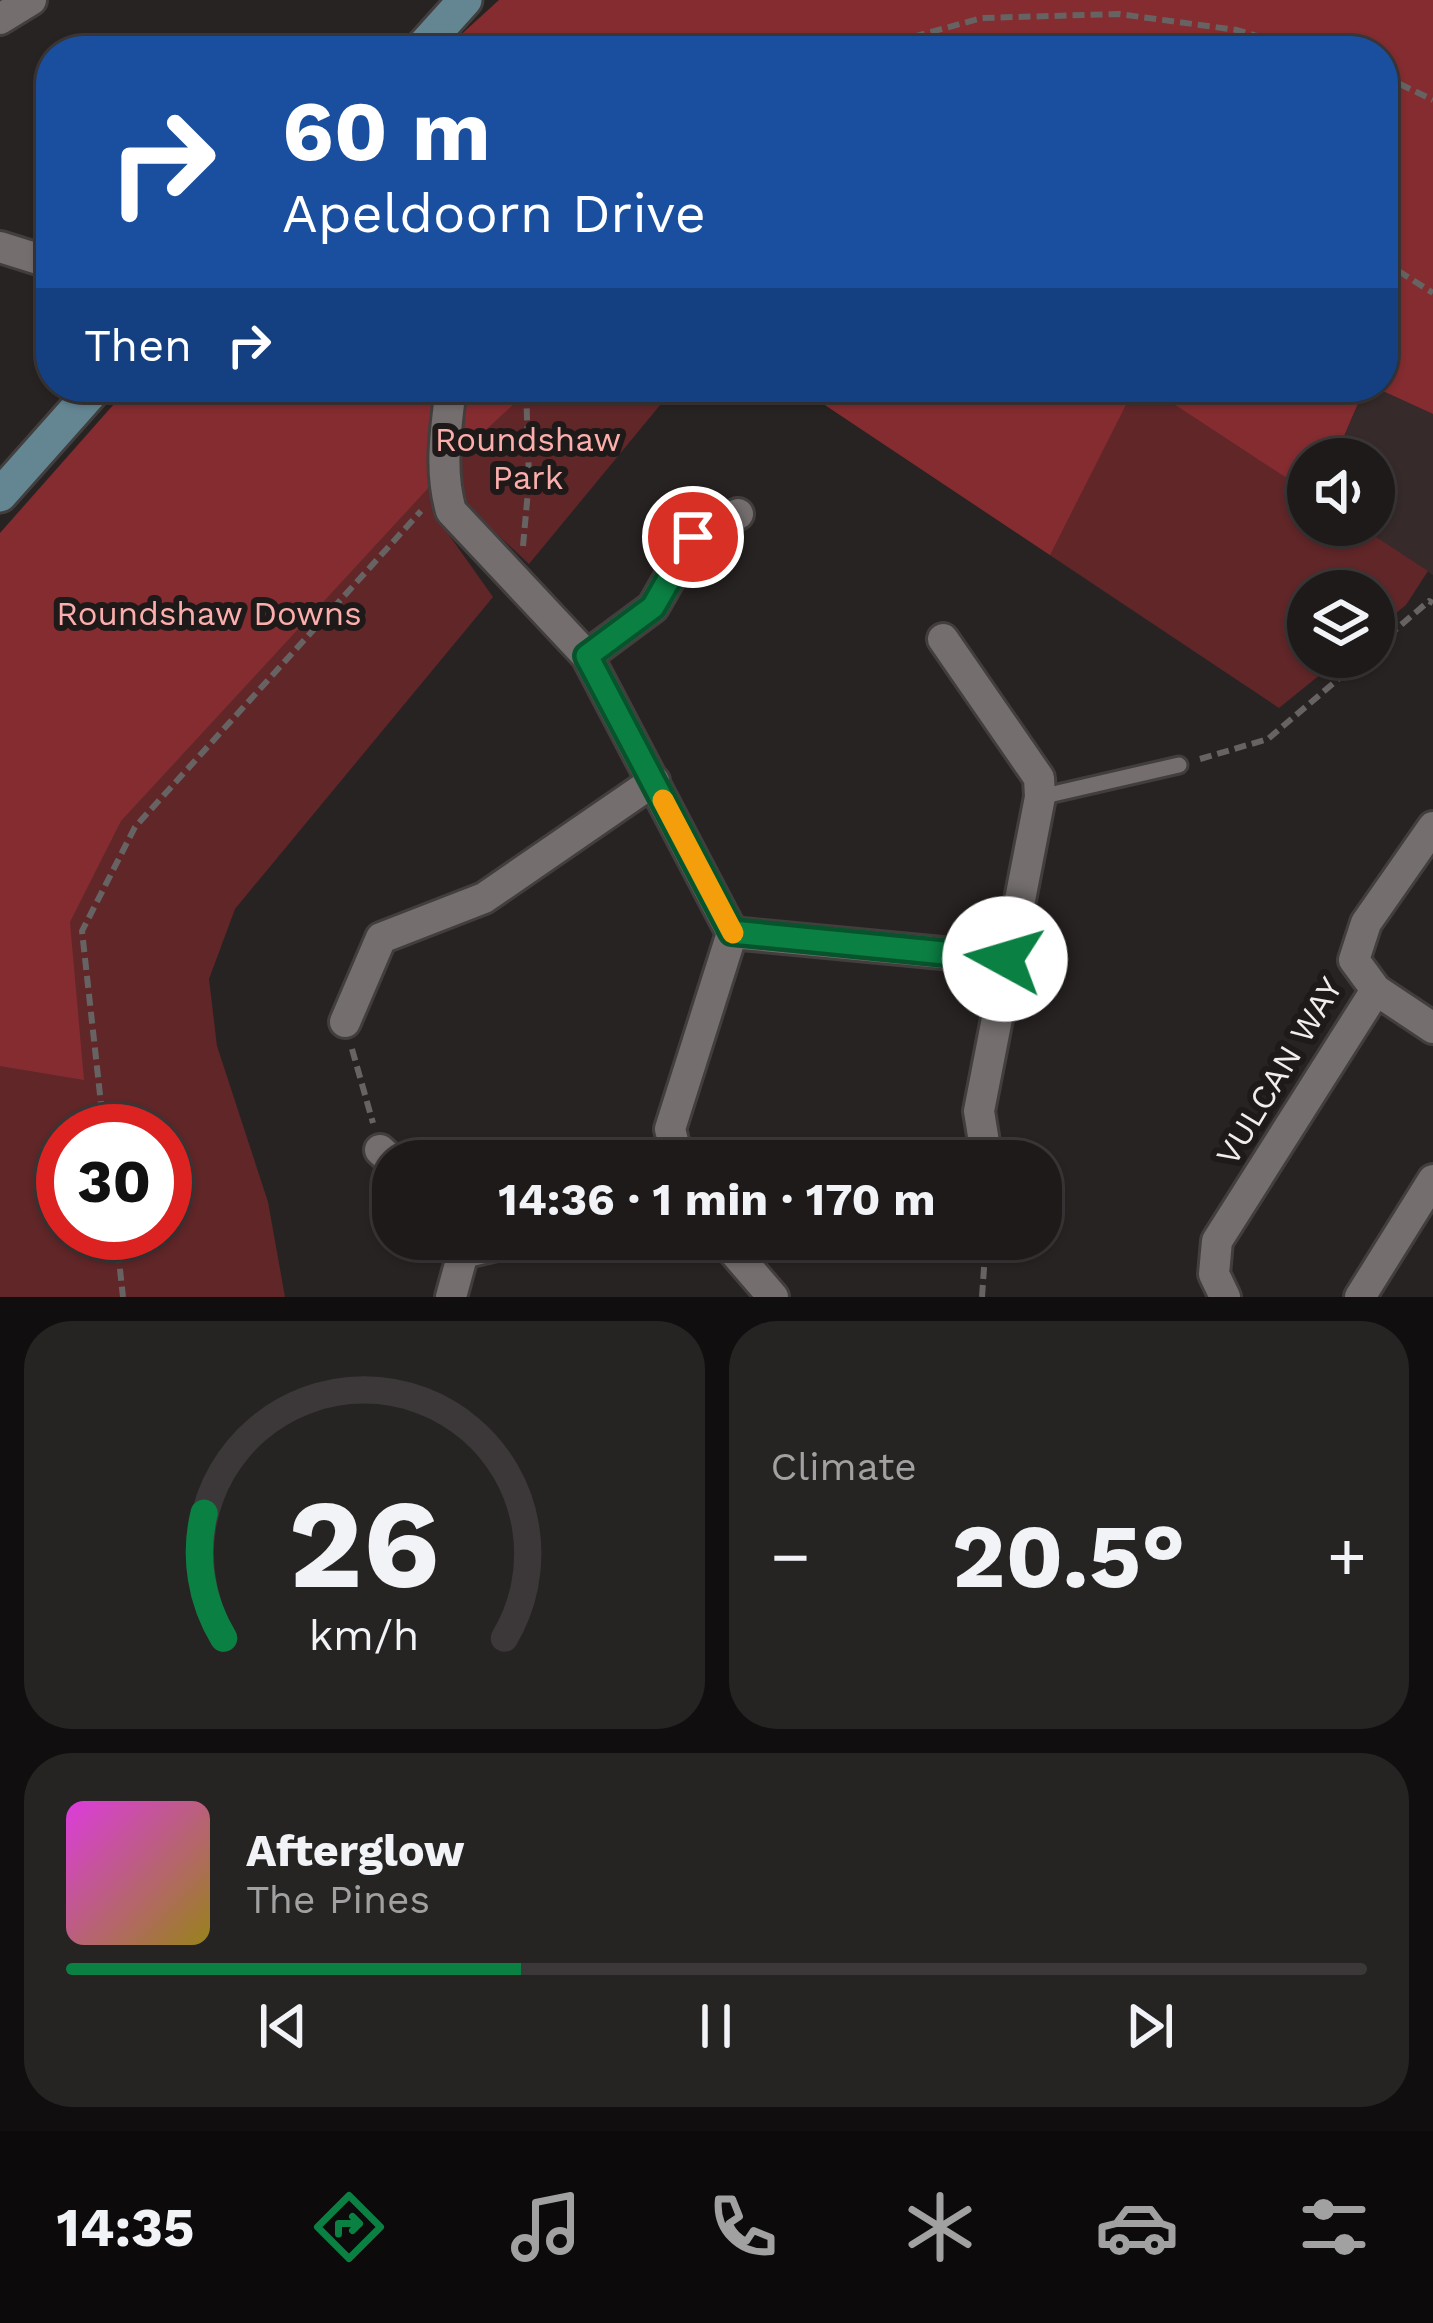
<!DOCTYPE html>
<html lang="en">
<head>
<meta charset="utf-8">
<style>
	:root { --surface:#1e1a1a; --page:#262323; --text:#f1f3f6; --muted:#a1a1a2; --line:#3c3839; --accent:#0b8043 }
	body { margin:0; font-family:"Work Sans",sans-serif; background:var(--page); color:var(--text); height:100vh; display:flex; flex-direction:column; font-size:45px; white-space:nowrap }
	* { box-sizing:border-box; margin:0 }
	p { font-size:39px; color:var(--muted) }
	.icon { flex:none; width:66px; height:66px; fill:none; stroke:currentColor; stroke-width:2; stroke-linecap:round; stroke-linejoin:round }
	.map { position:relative; height:1297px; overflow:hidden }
	.panel { display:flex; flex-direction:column; gap:24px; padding:24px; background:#100e0e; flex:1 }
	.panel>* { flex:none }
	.banner { position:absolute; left:36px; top:36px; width:1362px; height:366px; border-radius:48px; box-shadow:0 3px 9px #0004,0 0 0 3px var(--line); background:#1a4fa0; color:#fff; overflow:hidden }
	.fabs { position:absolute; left:1287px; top:438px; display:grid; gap:24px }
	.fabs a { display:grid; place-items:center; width:108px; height:108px; border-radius:50%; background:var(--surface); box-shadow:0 3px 9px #0004,0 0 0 3px var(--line); font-size:60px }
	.speed { position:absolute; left:36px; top:1104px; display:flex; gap:24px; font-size:60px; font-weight:700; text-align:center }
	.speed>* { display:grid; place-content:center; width:156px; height:156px; border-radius:50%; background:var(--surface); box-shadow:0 3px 9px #0004,0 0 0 3px var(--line); line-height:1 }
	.speed .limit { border:18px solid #d22; background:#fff; color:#111 }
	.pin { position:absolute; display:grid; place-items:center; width:102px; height:102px; color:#fff; margin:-51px; border:6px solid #fff; border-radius:50%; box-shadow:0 3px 12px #0007 }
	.me { position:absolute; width:132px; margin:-66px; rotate:276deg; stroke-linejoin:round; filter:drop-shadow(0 0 9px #0008) }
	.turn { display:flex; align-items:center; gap:42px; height:252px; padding:0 48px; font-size:54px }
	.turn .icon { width:156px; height:156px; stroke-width:2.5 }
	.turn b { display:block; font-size:84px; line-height:102px }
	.then { display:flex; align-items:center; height:114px; padding:0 48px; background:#0003; gap:24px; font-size:45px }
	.big { font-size:90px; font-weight:700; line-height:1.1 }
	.panel .widget { flex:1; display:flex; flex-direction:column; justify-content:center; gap:18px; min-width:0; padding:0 42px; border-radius:48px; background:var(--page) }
	.panel .dial { align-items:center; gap:0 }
	.dial svg { height:312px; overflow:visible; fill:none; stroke:var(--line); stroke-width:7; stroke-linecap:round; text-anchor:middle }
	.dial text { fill:var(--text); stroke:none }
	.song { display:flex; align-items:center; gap:36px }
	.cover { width:144px; height:144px; border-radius:18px; background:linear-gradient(135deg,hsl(300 70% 55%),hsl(50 70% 35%)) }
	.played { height:12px; border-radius:6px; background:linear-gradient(90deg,var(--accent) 35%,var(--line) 35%) }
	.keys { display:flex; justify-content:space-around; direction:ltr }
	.heat { display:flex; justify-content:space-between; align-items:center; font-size:66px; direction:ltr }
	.panel .tiles { flex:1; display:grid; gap:24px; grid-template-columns:1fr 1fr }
	.widget:last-child { grid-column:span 2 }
	.trip { position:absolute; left:372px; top:1140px; width:690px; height:120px; border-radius:48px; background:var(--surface); box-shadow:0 3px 9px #0004,0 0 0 3px var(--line); font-weight:700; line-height:120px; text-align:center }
	.tab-bar { display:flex; height:192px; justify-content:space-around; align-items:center; background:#0c0a0a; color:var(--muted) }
	.tab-bar .icon { width:84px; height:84px }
	.tab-bar .on { color:var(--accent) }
	.tab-bar b { font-size:54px; color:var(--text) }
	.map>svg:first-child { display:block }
</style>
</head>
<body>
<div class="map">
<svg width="1433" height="1297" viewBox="0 0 1433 1297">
	<rect width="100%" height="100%" fill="#282323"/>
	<path fill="#362a2a" d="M1365,387H1374L1433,414V575L1358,525H1374V459H1334Z"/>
	<path fill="#602628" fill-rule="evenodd" d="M464,387H675L529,564L464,503L457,442Z
		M798,387H1365L1334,459H1308V525H1358L1428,571L1406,605L1374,631V591H1308V657H1342L1279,708Z
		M433,457L437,518L493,597L235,909L209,979L217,1046L268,1202L285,1297H0V533ZM63,1131H165V1233H63Z"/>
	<path fill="#842c30" d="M499,0H1433V414L1374,387H1383V51H443Z
		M129,387H532L456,458L121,821L70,922L84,1080L0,1066V533Z
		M798,387H1135L1050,555Z
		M1148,387H1365L1334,459H1308V492Z"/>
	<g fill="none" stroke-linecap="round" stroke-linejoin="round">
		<defs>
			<path id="service" d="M1040,797L1179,765"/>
			<path id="minor" d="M0,19L31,0
				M0,247L51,263
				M451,387C446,430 439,469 451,511L587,656L732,933L670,1129L678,1161
				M943,639L1039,778L1040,797L979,1111L987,1161
				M587,656L653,607L693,537L738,514
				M732,933L1005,959
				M1376,990L1433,1028
				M345,1022L381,938L484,898L654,781
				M380,1150L393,1162
				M723,1239L773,1297
				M451,1297L463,1253L522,1239
				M1225,1297L1214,1274L1217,1241L1376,990L1354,960L1366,923L1433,827
				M1360,1297L1433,1180"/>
			<path id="secondary" d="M419,51L465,0
				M0,495L96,387"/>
		</defs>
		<use href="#service" stroke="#413e3d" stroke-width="21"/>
		<use href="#minor" stroke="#413e3d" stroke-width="36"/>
		<use href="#secondary" stroke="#413e3d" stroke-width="39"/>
		<path stroke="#676362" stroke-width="6" stroke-dasharray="12 6" stroke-linecap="butt" d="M861,51L982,18L1119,14L1237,30L1307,51
			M1383,76L1433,100
			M1383,261L1433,293
			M523,546L529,480L526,387
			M1374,648L1429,601L1433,603
			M1200,759L1268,739L1364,657
			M352,1049L373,1123
			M104,1131L82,931L135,827L421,511
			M116,1233L123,1297
			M982,1297L986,1239"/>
		<use href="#service" stroke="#746e6e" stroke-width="15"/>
		<use href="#minor" stroke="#746e6e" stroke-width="30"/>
		<use href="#secondary" stroke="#648693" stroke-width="33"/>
	</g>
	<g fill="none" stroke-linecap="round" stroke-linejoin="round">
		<defs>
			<path id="route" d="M693,537L653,607L587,656L732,932L1005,959"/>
		</defs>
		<use href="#route" stroke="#07532c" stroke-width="30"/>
		<use href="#route" stroke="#0b8043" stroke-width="21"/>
		<path stroke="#f59e0b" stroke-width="21" d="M663,800L733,933"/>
	</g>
	<g text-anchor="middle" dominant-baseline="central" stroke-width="12" stroke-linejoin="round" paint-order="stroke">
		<g font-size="33" fill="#fbaeac" stroke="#1e1a19">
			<text x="528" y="439">Roundshaw<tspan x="528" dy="38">Park</tspan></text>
			<text x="209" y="613">Roundshaw Downs</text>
		</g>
		<g font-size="33" fill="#f0edec" stroke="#1e1a19">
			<text transform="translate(1279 1071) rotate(-59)">VULCAN WAY</text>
		</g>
	</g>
</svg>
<div class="fabs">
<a><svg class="icon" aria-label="sound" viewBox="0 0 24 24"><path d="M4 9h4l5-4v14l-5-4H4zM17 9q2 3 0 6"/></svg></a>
<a><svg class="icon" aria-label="layers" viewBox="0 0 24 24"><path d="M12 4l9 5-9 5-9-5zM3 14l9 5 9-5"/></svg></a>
</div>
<div class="speed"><div class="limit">30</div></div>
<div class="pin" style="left:693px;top:537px;background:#d93025"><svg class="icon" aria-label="arrive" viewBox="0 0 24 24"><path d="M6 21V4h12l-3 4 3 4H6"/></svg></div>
<svg class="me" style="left:1005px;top:959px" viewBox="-20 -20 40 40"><circle r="19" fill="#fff"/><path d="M0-13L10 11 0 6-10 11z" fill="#0b8043"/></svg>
<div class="trip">14:36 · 1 min · 170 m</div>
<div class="banner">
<div class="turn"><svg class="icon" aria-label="right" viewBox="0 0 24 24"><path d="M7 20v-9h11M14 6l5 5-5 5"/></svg><div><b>60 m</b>Apeldoorn Drive</div></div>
<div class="then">Then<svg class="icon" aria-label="right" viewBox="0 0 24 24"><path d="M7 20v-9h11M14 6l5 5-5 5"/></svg></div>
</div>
</div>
<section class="panel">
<div class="tiles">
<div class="widget dial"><svg viewBox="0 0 100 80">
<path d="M14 69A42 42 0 1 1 86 69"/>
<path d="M14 69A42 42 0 0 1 9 37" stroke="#0b8043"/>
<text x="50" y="56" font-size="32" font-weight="700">26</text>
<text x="50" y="72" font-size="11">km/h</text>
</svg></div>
<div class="widget"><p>Climate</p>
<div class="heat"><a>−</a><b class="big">20.5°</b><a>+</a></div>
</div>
<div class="widget">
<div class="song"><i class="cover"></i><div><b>Afterglow</b><p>The Pines</p></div></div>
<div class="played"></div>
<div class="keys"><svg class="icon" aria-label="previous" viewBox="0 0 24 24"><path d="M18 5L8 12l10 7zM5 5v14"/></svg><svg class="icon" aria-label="pause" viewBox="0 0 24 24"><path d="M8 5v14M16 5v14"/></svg><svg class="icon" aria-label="next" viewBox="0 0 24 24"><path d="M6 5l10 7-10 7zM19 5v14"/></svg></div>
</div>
</div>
</section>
<nav class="tab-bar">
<b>14:35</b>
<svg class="icon on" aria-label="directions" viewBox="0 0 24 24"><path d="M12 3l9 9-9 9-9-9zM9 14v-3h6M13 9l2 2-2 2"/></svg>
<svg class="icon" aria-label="music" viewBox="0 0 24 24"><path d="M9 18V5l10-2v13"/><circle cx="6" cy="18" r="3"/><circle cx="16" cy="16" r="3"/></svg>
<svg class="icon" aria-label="phone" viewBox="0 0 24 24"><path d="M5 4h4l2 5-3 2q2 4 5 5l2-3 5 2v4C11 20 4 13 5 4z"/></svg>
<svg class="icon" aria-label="climate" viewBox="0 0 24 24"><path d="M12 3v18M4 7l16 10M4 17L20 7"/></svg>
<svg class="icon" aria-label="car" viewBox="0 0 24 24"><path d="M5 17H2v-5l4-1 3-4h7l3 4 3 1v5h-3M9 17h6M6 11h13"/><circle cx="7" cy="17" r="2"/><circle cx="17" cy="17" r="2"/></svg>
<svg class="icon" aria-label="filters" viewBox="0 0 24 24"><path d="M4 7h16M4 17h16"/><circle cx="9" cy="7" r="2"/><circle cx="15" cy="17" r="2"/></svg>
</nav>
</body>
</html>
